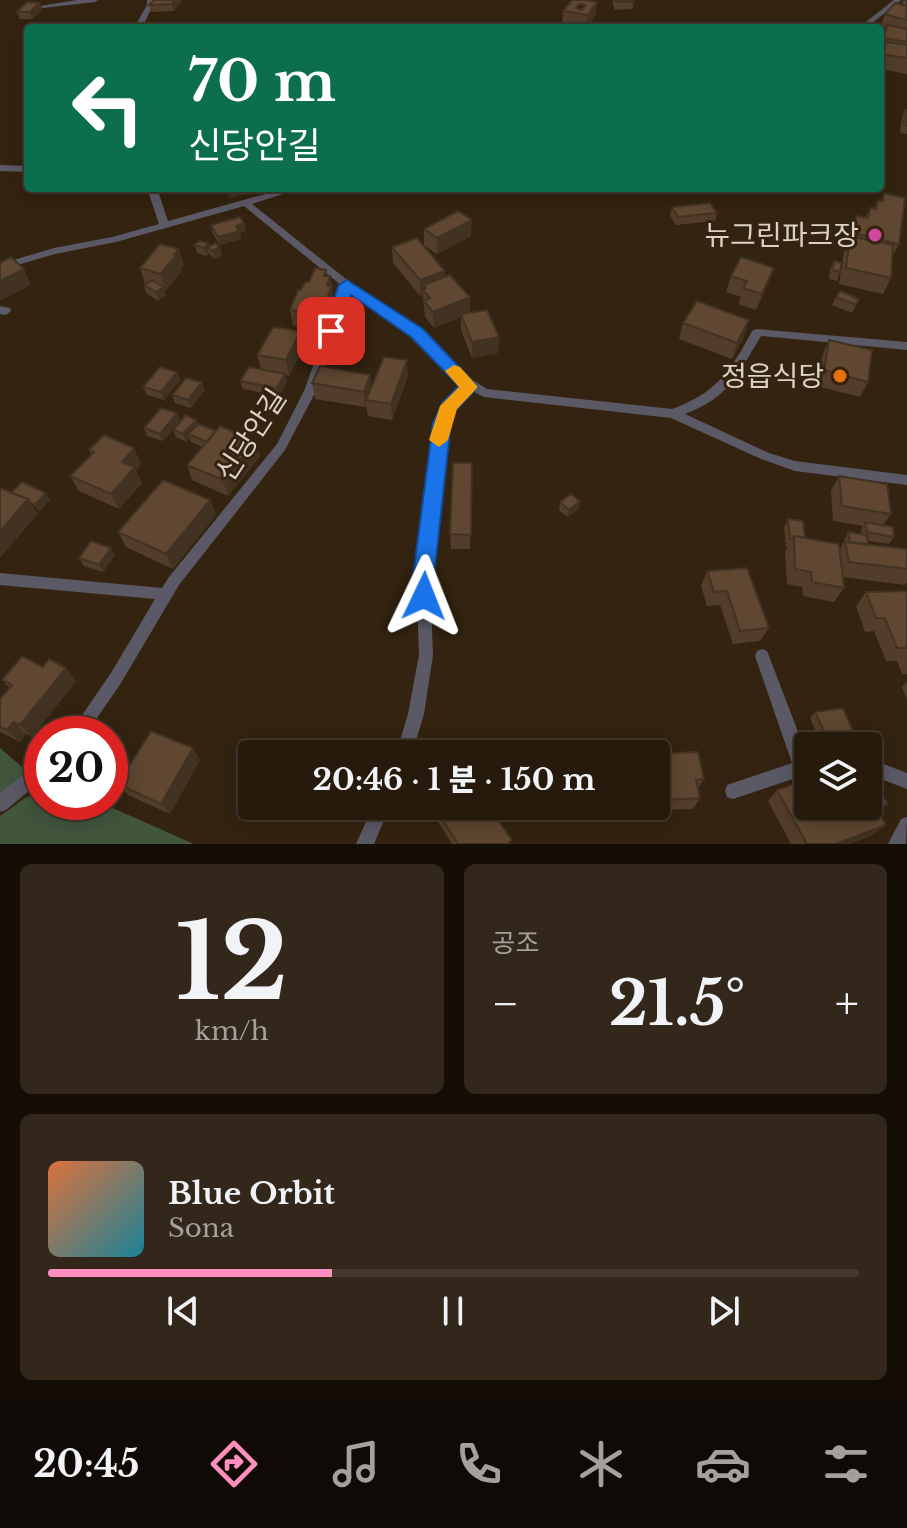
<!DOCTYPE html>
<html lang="ko">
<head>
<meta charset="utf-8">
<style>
	:root { --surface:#261a0c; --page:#32271a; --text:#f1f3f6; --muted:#a4a19d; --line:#42382d; --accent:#fd8ebe }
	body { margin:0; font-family:"Libre Baskerville","Noto Sans KR",serif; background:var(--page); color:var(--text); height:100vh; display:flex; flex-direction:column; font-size:30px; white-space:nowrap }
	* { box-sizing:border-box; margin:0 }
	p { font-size:26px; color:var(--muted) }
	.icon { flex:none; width:44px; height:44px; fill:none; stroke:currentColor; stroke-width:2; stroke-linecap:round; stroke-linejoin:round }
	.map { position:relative; height:844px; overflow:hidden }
	.sheet { display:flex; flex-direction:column; gap:20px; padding:20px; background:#150e07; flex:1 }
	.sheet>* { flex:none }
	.hud { position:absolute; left:24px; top:24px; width:860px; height:168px; border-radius:8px; box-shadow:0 4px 20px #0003,0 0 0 2px var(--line); background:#0b6e4f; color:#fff; overflow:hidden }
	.controls { position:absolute; left:794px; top:732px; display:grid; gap:16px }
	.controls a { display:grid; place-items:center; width:88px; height:88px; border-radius:8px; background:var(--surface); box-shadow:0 4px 20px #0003,0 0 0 2px var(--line); font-size:40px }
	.speed { position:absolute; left:24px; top:716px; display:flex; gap:16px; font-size:40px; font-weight:700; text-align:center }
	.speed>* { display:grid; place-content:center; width:104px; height:104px; border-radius:50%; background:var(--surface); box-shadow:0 4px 20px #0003,0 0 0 2px var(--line); line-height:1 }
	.speed .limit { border:12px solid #d22; background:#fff; color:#111 }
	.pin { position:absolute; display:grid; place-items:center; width:68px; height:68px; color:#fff; margin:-34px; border-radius:16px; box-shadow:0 4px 12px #0006 }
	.me { position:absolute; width:88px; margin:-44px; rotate:2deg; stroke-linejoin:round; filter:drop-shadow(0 0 6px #0008) }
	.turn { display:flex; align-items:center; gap:28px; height:168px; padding:0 32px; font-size:36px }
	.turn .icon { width:104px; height:104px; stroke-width:2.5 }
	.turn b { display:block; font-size:56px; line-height:68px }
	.big { font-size:60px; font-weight:800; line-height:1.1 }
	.sheet .tile { flex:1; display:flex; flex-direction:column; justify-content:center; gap:12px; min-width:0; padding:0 28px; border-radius:12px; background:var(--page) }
	.sheet .dial { align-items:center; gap:0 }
	.dial b { font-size:104px; line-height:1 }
	.song { display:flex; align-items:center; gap:24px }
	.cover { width:96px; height:96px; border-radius:12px; background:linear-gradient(135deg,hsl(20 70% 55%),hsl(190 70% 35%)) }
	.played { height:8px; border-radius:4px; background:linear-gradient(90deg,var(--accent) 35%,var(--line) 35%) }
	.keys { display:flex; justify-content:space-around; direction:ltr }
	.heat { display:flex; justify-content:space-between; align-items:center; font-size:44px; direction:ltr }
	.sheet .tiles { flex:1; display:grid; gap:20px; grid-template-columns:1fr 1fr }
	.tile:last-child { grid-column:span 2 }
	.trip { position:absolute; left:238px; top:740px; width:432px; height:80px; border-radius:8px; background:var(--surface); box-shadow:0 4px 20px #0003,0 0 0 2px var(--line); font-weight:800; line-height:80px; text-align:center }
	.tabs { display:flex; height:128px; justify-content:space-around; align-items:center; background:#0f0a05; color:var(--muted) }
	.tabs .icon { width:56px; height:56px }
	.tabs .active { color:var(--accent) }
	.tabs b { font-size:36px; color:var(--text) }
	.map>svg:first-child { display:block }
</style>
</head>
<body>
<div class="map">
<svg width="907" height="844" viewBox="0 0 907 844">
	<rect width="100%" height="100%" fill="#332310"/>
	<path fill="#41563d" d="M0,748L28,772L0,793Z
		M42,793V802H99L194,844H0V816L25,798Z"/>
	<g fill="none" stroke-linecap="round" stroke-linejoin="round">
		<path fill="#5b5966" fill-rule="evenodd" d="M77,0H98L95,2L43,8L40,6Z
			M147,0H153V5L142,28H134L147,5Z
			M894,0H901L866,28H858Z
			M0,165L28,166V172L0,171Z
			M147,188H157L168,221L287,188H302L252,204L351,283L421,330L463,374L487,389L672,409C716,393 731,371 752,331L756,329L907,342V350L761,336C738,374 730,397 685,414L769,453L795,461L907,475V485L795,471L761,459L671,418L484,397L472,391L454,408L448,423L443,450L430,576L433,655L424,714L412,754H396L408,714L419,655L416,576L431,450L436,423L443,406L463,385L455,380L413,336L350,292L316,391L285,450L179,585L121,683L86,734H69L111,673L155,599L0,585V573L162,588L169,577L277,444L304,391L342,286L244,206L116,242L55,254L0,270V264L54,248L112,237L159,224Z
			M0,306L10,308L11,311L6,315L0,314Z
			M762,649L767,651L769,656L808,758V774L733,799L727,797L725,791L727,785L792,763L755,656L757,651Z
			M868,758L907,773V789L868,774Z
			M42,762V780L6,810L0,812V793L36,764Z
			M373,806H390L374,844H356Z
			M907,817L906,844H888L901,819Z"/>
	</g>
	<path fill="#523d2a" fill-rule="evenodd" d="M154,0H181V2L174,11L151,12L149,5Z
		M572,0L597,2L595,16L587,28H579L562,25L563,11ZM579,4L585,5L582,10L576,8Z
		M613,0H633V9L615,10L613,5Z
		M902,0H907V74L880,69V41L885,30L880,28L885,14L901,5Z
		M42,10L32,19H20L17,12Z
		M905,110H907V134L900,133L902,117Z
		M706,188H741V190L707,191Z
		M884,193L899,244L892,257L891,278L883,294L839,284L844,252L847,244L849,232L856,216L865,218L870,208L874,209L878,200H881Z
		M672,207L717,213L715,221L676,225L670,215Z
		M211,225L246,231L240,233L241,239L220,245L213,234Z
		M424,229L471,236L437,254L424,245Z
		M208,243L209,246L222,255L214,259L209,253L207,256L197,253L195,245Z
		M392,247L445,271V277L470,313L499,337L498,353L472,358L461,330V317L434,328L425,317L423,295L420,296L393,263Z
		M834,261L840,272L837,281L829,279L830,269Z
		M184,265L181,268L182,271L166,290L164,289L166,295L158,301L146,293L144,285L145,284L140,268Z
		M326,270L327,276H330L334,302L324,329L293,326L290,310L301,290L309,282Z
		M731,276L768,284L756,310L738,304L741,297L726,292Z
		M836,297L859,299L852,313L832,305Z
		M749,320L744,336L732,359L679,339L683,323Z
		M301,331L304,347L289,376L285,375L287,382L279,396L243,389L240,381L261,369L257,355Z
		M829,340L868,382L860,397L817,386L822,356Z
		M177,372L180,380L164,400L147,395L143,387Z
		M370,375L371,387L408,376L392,420L368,416L366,405L365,407L315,399L312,383Z
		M202,382L205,390L191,408L175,403L172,395Z
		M177,413L180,421L173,429L196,420L198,424L260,456L228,496L192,480L187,465L202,447L191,442L190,438L186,442L176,437L173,430L163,441L147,436L144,428Z
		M89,450L141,464L136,470L142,483L119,509L79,491L70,476L91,454Z
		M472,463L470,549H451L450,534Z
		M839,476L891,514L883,525L894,537L889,544L868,541V544L907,549V582L905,585L842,577L844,588L834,602L803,596L802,587L787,584L785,551L788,547H786L784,527L788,519L805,538L840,550L848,532L861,534V530L863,526L833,521L831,491Z
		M210,500L216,515L173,569L126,547L118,532Z
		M560,502L579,509L567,517L559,510Z
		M115,555L103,572L84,566L79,558Z
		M707,571L769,628L760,641L733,644L720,605L707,606L701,586Z
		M907,591V674H902L897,661H886L874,631L865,632L856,606L866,592Z
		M43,667L76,681L32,737L26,734L20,742L0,732V699L9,688L2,680Z
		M907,681V700L902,687Z
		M815,712L853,731L848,737L820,741L810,718Z
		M656,754L704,779L698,788L700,798L693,809L659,810L656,792Z
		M200,760L170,814L128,795L118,784Z
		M777,790L808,806L888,804L878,812L873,835L849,844H791L768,801Z
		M432,806H488L511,844H452L433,814Z"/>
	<path fill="#423222" d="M175,0H181V2L174,11L172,4Z
		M597,2L595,16L586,28L588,15Z
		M39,3L42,10L32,19L30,12Z
		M239,188H245L246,194L229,199L227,191Z
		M472,220L471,236L437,254V238Z
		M244,223L246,231L240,233L241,239L220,245L218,237L236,226Z
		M208,243L210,249L208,247L209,253L207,256L204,248Z
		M220,247L222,255L214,259L212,251Z
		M179,249L184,265L181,268L182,271L166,290L160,274Z
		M774,268L768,284L756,310L762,294Z
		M24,269L31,285L0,301V281Z
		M326,270L328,283L330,276L334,302L324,329L321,313L324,276Z
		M445,271V287L426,288L424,285L423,295L420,296V280Z
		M164,287L166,295L158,301L156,292Z
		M470,297V313L434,328L433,312Z
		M749,320L744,336L732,359L737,343Z
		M301,331L304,347L289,376L286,360Z
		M499,337L498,353L472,358V342Z
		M407,360L408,376L392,420L391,404Z
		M177,372L180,380L164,400L161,392Z
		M285,374L287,382L279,396L277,388Z
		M370,375L372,391L366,400L365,407L364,392Z
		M202,382L205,390L191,408L188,400Z
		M177,413L180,421L163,441L160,434Z
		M196,420L199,428L188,434L190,438L186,442L183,434Z
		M256,441L260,456L228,496L223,480Z
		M134,448L141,464L136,470L142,483L119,509L111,494L122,462Z
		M46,493L50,500L39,512L34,505Z
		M28,499L38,514L0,558V531Z
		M210,500L216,515L173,569L166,554Z
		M580,501L579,509L567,517L569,510Z
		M111,548L115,555L103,572L99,565Z
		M66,668L76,681L32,737L20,725Z
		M14,722L26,734L20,742L7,730Z
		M193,748L200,760L170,814L161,804Z
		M886,825L873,835L849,844H836Z"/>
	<path fill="#5f4731" stroke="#423222" stroke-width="2" fill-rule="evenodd" d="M154,0H175L172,4L149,5Z
		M572,0H585L597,2L588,15L563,11ZM579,4L585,5L582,10L576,8Z
		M615,0H633L634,2H616Z
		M903,0H907V6L902,5Z
		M27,2L39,3L30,12H17Z
		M895,3L907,6L906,20L885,14Z
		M887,25L907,29V42L884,38Z
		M880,41L907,45V58L880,54Z
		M905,110H907V126L904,125Z
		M884,193L905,198L899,244L853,233L856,216L868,218L870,208L876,209L878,200L883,201Z
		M710,203L717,213L678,217L672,207Z
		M458,211L472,220L437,238L424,229Z
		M240,217L244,223L236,226L239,231L218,237L211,225Z
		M850,236L893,245L891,278L846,268Z
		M417,238L445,271L420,280L392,247Z
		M199,241L208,243L204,248L195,245Z
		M216,243L220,247L212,251L208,247Z
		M160,244L179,249L174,255H177L160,274L140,268Z
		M11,257L24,269L0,281V263Z
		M741,257L774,268L762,294L743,288L747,281L731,276Z
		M834,261L842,263L840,272L832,270Z
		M315,268L326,270L324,276H330L327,286H332L321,313L290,310L298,290H301L305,282H309Z
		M450,275L470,297L433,312L424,301L430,298L423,290L426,288L424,285Z
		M152,280L164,287L156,292L144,285Z
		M840,291L859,299L856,305L836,297Z
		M697,301L749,320L737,343L683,323Z
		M487,310L499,337L472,342L461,314Z
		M273,327L301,331L286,360L257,355Z
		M829,340L872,350L868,382L824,370Z
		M384,357L407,360L391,404L366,400Z
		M320,366L370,375L364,392L312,383Z
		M160,367L177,372L161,392L143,387Z
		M249,367L285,374L277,388L240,381Z
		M186,378L202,382L188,400L172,395Z
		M161,408L177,413L160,434L144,428Z
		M186,415L196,420L183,434L173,430Z
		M198,424L216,431L207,442L188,434Z
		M220,426L256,441L223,480L187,465Z
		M104,435L134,448L122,462L135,467L111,494L70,476L94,452L89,450Z
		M453,463H472L471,535L450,534Z
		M839,476L887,484L891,514L842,506Z
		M163,480L210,500L166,554L118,532Z
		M22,482L46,493L34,505L31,503L28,499L11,493Z
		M0,488L28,499L0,531Z
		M571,494L580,501L569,510L560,502Z
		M788,519L803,521L805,538L794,536L792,539H790Z
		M865,522L893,527L894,537L867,532Z
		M848,532L867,535L868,544L850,542Z
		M794,536L839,544L844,588L812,582L811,572L795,569Z
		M91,541L111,548L99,565L79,558Z
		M845,542L907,549V569L849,562Z
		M747,568L769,628L740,631L727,591L714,592L707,571Z
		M907,591V648H897L885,618H876L866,592Z
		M22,656L43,667L49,659L66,668L20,725L14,722L7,730L0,727V699L12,685L2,680Z
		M843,708L853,731L826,735L815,712Z
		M151,731L193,748L161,804L118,784Z
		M698,752L704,779L696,780L700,798L665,800L662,779H656V754H645Z
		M808,779V806H868V785L874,783L888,804L876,809L886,825L836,844H807L777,790Z
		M434,806H488L512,840L507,844H458Z"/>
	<path fill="#1a73e8" stroke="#114b97" stroke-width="2" d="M347,280L423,329L478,387L456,410L451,423L434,576L435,596L432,603L424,606L417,603L413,576L433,423L443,402L459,386L411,337L351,295L336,335H325L322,331L339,285Z"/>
	<path fill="#f59e0b" d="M454,365L460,367L478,387L457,409L448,440L439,447L429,440L440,406L459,387L445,371Z"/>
	<circle fill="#d1479c" stroke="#332310" stroke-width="3" cx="875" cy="235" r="8"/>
	<circle fill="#e8710a" stroke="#332310" stroke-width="3" cx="840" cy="376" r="8"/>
	<g text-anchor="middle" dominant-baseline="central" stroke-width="6" stroke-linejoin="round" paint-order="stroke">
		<g font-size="28" fill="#dbd1c5" stroke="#332310" text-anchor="end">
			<text x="859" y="235">뉴그린파크장</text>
			<text x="824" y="376">정읍식당</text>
		</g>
		<g font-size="28" fill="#dbd1c5" stroke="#332310">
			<text transform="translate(251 435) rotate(-57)">신당안길</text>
		</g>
	</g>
</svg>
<div class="controls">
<a><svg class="icon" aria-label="layers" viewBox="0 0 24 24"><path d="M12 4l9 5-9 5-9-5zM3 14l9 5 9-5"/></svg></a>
</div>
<div class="speed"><div class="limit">20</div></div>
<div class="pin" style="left:331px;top:331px;background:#d93025"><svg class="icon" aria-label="arrive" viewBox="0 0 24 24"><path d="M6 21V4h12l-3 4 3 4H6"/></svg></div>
<svg class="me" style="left:424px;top:596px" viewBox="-20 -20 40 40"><path d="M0-17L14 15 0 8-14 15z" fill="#1a73e8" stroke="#fff" stroke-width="4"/></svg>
<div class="trip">20:46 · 1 분 · 150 m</div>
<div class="hud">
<div class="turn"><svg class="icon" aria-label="left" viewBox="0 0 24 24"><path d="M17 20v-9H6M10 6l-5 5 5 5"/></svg><div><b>70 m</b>신당안길</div></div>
</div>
</div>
<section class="sheet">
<div class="tiles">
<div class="tile dial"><b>12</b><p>km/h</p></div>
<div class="tile"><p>공조</p>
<div class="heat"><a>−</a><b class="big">21.5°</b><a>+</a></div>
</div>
<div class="tile">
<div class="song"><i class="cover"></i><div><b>Blue Orbit</b><p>Sona</p></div></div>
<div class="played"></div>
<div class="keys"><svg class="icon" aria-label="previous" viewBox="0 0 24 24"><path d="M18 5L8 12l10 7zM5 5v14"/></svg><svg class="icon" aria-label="pause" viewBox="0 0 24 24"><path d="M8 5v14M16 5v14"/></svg><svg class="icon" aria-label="next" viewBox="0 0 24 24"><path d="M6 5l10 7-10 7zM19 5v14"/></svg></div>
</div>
</div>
</section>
<nav class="tabs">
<b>20:45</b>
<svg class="icon active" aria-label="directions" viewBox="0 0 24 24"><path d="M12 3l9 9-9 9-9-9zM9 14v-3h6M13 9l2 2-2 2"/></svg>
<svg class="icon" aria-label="music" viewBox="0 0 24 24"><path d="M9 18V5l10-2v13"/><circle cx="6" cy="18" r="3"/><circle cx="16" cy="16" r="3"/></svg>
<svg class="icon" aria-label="phone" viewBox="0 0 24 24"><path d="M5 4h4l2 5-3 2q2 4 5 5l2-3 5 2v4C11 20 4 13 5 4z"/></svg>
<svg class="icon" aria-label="climate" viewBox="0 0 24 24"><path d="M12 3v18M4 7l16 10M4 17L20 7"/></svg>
<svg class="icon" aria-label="car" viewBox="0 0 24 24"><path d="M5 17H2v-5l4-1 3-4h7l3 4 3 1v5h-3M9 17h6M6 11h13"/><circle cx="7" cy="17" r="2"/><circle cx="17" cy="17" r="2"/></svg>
<svg class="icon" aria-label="filters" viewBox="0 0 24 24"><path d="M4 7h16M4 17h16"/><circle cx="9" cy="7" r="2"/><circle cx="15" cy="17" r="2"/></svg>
</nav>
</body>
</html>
